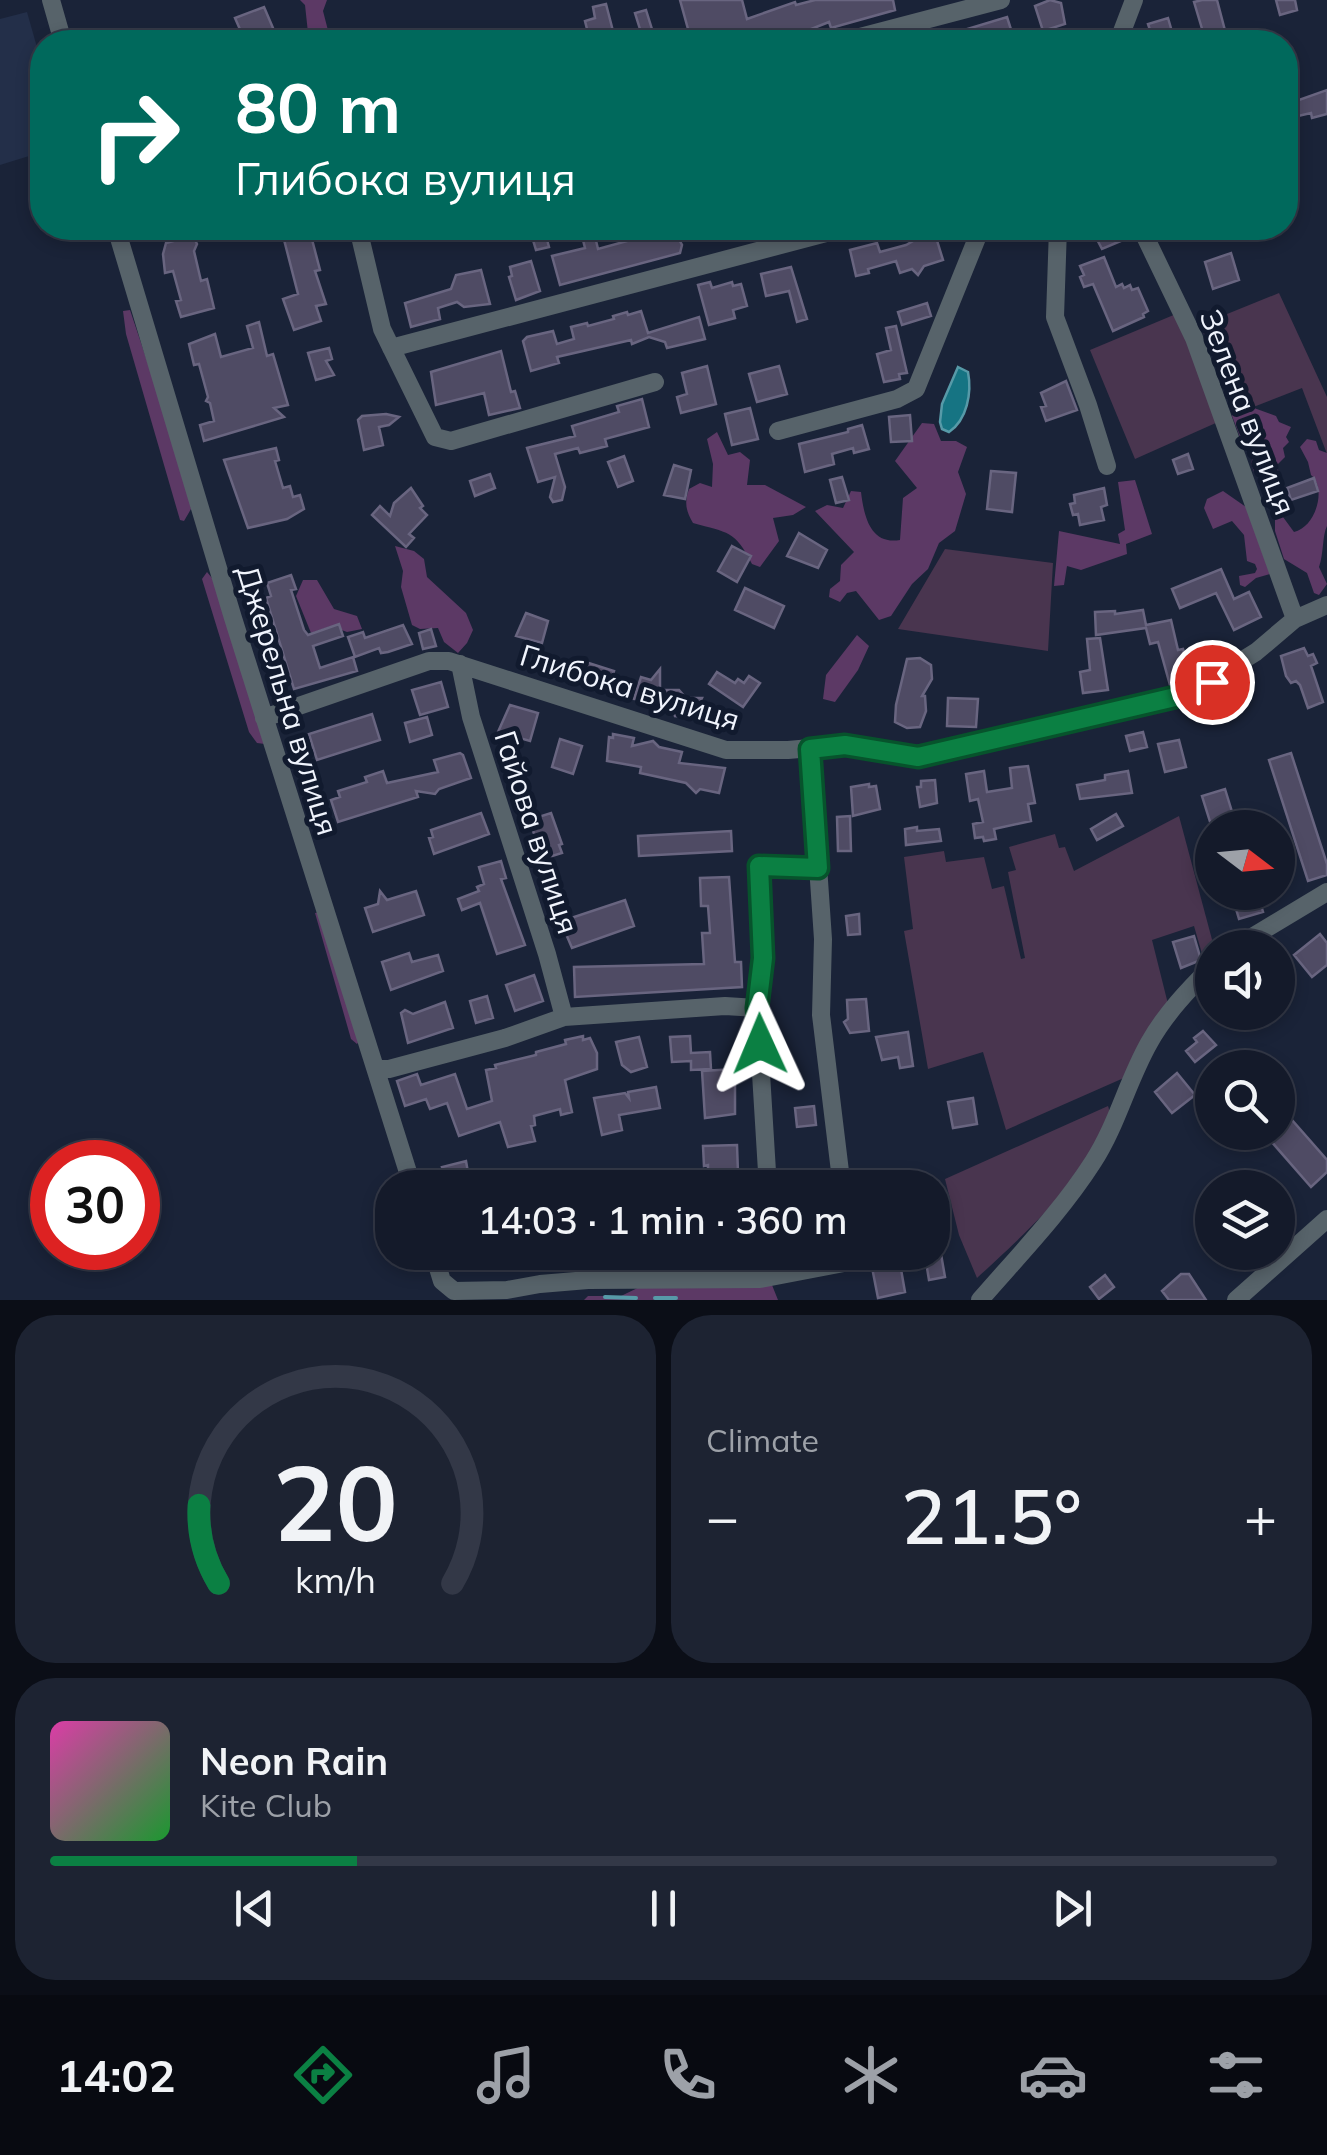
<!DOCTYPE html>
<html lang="en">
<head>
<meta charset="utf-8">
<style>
	:root { --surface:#141a2a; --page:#1d2332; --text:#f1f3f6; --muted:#9da1a8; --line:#333847; --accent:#0b8043 }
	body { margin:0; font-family:Mulish,sans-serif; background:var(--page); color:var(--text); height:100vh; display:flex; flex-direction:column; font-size:38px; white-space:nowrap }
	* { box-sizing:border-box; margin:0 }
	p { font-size:32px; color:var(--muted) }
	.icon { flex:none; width:55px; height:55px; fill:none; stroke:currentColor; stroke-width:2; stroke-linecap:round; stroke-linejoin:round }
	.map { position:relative; height:1300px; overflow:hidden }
	.panel { display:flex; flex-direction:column; gap:15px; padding:15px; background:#0b0e17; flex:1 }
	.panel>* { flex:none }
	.top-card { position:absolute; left:30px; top:30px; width:1268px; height:210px; border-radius:40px; box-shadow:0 5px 15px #0003,0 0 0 2px var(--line); background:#00695c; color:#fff; overflow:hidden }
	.needle { width:65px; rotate:106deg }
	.fabs { position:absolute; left:1195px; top:810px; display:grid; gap:20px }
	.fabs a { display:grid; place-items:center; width:100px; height:100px; border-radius:50%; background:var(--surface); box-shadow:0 5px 15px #0003,0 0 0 2px var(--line); font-size:50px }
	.speed { position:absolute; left:30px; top:1140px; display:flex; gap:20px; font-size:50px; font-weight:700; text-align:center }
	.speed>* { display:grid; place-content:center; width:130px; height:130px; border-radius:50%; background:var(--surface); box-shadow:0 5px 15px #0003,0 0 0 2px var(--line); line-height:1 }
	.speed .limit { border:15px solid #d22; background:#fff; color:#111 }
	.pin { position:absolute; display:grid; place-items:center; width:85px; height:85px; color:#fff; margin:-42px; border:5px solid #fff; border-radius:50%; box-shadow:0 2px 10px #0007 }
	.me { position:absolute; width:110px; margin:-55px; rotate:359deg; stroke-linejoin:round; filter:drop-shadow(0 0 8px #0008) }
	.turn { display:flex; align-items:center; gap:35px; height:210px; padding:0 40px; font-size:45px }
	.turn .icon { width:130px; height:130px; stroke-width:2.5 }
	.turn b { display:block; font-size:70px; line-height:85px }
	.big { font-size:75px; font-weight:600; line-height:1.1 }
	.panel .card { flex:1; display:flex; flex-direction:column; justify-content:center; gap:15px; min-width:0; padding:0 35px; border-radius:40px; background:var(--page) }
	.panel .dial { align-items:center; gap:0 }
	.dial svg { height:260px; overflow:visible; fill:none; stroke:var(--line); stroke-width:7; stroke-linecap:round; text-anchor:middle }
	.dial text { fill:var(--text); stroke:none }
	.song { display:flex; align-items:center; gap:30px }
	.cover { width:120px; height:120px; border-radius:15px; background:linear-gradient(135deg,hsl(320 70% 55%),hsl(130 70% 35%)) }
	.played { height:10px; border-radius:5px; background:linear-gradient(90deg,var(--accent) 25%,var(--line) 25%) }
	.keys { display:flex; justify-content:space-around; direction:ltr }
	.heat { display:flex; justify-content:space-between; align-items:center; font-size:55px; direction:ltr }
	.panel .tiles { flex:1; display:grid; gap:15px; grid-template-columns:1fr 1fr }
	.card:last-child { grid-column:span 2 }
	.trip { position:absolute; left:375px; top:1170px; width:575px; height:100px; border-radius:40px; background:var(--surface); box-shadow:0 5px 15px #0003,0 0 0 2px var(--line); font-weight:600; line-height:100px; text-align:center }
	.dock { display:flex; height:160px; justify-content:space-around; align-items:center; background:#080a11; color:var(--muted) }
	.dock .icon { width:70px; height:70px }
	.dock .active { color:var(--accent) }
	.dock b { font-size:45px; color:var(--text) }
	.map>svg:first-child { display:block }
</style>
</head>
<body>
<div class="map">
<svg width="1327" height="1300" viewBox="0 0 1327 1300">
	<rect width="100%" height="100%" fill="#1a2338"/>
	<path fill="#232f49" d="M27,12L42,65V152L0,165V19Z"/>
	<path fill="#49354f" d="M1279,293L1327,397V454L1302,388L1238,413L1200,325Z
		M1176,314L1218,422L1135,459L1090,350Z
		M945,549L1053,563L1048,651L898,629Z
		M1179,816L1214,947L1212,958L1205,964L1194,926L1152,940L1168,1004L1126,1077L1006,1130L983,1052L928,1069L904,931L913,929L904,857L944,851L946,862L984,857L992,889L1004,886L1021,959L1025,958L1008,872L1016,870L1009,847L1055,834L1059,848L1065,847L1074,871Z
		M1108,1106C1124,1147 1006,1251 977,1278L959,1235L945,1179Z"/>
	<path fill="#5c3965" d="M300,0H327L323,11L331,42H309L305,5Z
		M130,310L190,489L191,509L184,521L180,520L126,334L123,311Z
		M1243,404L1276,416L1279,422L1291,427L1286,437L1289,442L1283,448L1285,457L1277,465L1279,474L1273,482L1284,496L1282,503L1275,506C1262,499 1260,488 1262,475L1254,472L1251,463L1255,451L1262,446L1261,442L1240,437L1232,416L1235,408Z
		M922,423L934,424L941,441H956L967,447L958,472L966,494L955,531L939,543L928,569L912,584L891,616L879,620L856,591L847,593L840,602L829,597L830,589L840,581L841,565L854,552L815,511L827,505L843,508L851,491L861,492C864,516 870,545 900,540L903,498L917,488L895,461Z
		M717,432L728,455L740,452L750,460L747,485H765L806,507L793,515L773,518L779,541L760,567L752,564C735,530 728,533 693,523C686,511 684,503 689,489L700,483L712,487L713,464L707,439Z
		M1307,439L1316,441L1319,450L1327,453V526C1322,536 1324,553 1319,567L1327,584L1319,595L1314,593L1307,573L1284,559L1275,531V513L1283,517L1294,532C1316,527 1327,488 1311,475L1308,462L1300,447Z
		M1135,480L1152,534L1126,544L1127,554L1081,570L1067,566L1064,585L1054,586L1059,531L1120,544L1118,534L1125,530L1118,482Z
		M1223,491L1246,507L1270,574L1256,578L1245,587L1240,585L1239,576L1255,573L1257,569L1255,564L1247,561L1244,535L1232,521L1213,529L1204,508L1207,499Z
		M395,546L414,551L424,559L427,577L466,613L473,630L467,643L458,653L444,642L438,628L420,629L412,625L401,587L403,571Z
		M207,572L217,584L265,744L257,743L249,732L202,579Z
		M303,580H317L334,609L357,616L362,629L347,632L331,626L311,633L296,596Z
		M857,635L869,646L858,670L835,702L823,699L826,675Z
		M320,912L360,1040L357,1044L351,1039L315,913Z
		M650,1282L772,1285L778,1300H584L588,1296H621Z"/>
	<path fill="#167483" stroke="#579aa8" stroke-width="2.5" d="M958,367L968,372C972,393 967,420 949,432L942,429L940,422L942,404Z"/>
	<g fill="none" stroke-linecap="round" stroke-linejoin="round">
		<path stroke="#579aa8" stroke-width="4" d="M605,1297L636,1298
			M655,1298H676"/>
	</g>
	<path fill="#4f4b64" stroke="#696580" stroke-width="2.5" d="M680,0H742L747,19L795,2L796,5L815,0H893L895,10L831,28L829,22L781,41L776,40L773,30L730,42H680L677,31L688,29Z
		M1050,0L1061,3L1065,24L1043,31L1035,6Z
		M1202,0H1217L1228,42H1206L1194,2Z
		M1276,0H1295L1297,10L1280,15Z
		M606,4L613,31L602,34L604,42H586L582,30L587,29L585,21L595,18L593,7Z
		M264,7L273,28L248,37L246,32L242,34L235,18Z
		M646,10L656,42H644L635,13Z
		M1007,17L1015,42H931V40Z
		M1168,18L1175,42H1154L1148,24Z
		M209,30L213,42H177L176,38Z
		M1327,90V114L1312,118L1311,113L1285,119V105Z
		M189,228L197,244L194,251L201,281L207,279L214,308L181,317L176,301L181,300L173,271L165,273L163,254L166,243L177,240L175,231Z
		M281,228H309L320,270L315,271L326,304L316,306L321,321L294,330L283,299L298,294Z
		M544,228L549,247L536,250L530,230Z
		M580,228H593L598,249L649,235V230L660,228H673L682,245L680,253L560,285L552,256L585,248Z
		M1091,228H1117L1123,240L1102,249Z
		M914,229L920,238L935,234L943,260L924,266L918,275L912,269L900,273L896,261L868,269L869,273L856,276L850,250L877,243L880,252L906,245L913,241Z
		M1231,253L1239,280L1213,289L1205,262Z
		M1104,257L1116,287L1122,284L1124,288L1130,285L1132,290L1138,288L1148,311L1143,314L1144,317L1113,331L1093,284L1084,287L1080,277L1084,275L1080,266Z
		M531,261L540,291L516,300L509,277L512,276L510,267Z
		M791,267L807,319L797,322L789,291L766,296L761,274Z
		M481,270L490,304L464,307L457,302L438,308L440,319L411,327L405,303L451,289L456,275Z
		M710,282L712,288L732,282L733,286L741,284L747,306L733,310L735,318L709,325L698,285Z
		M927,303L931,316L902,325L898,312Z
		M641,311L648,333L699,317L705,339L667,348L665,342L649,337L632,344L631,340L557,357L559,363L531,371L523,341L527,337L553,331L557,344L574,339L571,327L587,323L588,326L614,319L613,316L627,312L628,315Z
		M259,322L267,356L273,354L288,405L274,408L284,417L204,441L200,425L214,421L210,403L206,401L208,397L199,364L194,365L189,344L215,334L221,357L253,348L247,326Z
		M896,326L907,373L899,374L900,379L884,382L877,354L891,350L886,328Z
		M329,348L332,359L326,361L334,375L316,380L308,353Z
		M501,351L511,392L515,391L520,408L489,415L484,393L436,405L431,372Z
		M707,366L716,404L681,413L677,397L687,394L682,373Z
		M779,366L787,394L757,402L749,374Z
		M1066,381L1077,410L1046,421L1041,407L1046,406L1041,393Z
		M642,399L649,427L605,439L607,446L580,453L578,448L555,454L565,487L562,500L553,502L550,497L555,477L538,482L527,448L575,436L572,426L619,412L617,406Z
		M750,408L758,439L732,445L725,414Z
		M386,414L399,417L389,425L379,427L383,445L364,450L358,420L362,416Z
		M910,415L912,441L891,442L889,417Z
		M862,425L869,449L854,453L853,448L832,454L834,464L805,472L799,444L848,432V429Z
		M276,448L279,460L275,461L283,488L290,486L293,497L300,495L304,509L287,519L248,528L224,460Z
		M1188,454L1193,469L1178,474L1173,460Z
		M624,456L633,481L618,487L608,462Z
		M674,465L691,470L685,499L664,495Z
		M991,471L1016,473L1012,512L987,509Z
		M490,474L495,488L475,496L470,481Z
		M842,477L849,500L836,503L830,480Z
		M1314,478L1318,491L1291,500L1287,488Z
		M411,488L423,506L420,508L427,515L409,534L414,538L406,547L372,515L380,506L390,516L394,503Z
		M1104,488L1107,505L1101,507L1104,520L1080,525L1078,514L1073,515L1070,504L1075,503L1074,495Z
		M799,533L827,550L818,568L787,556Z
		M732,546L751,556L737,582L718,571Z
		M1221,569L1234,599L1249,592L1261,617L1234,630L1216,593L1180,608L1172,589Z
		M291,575L296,589L291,590L304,630L308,635L339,624L343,636L313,646L320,668L353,657L357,671L294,689L266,598L271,596L267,583Z
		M745,588L784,606L774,628L735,610Z
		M1143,610L1146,625L1171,620L1178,650L1183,649L1192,677L1170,685L1158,642L1150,644L1146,628L1096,635L1095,612L1115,611V614Z
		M526,613L548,621L542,643L516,636Z
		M403,625L412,644L388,652L381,653L379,648L355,657L348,637L363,632L365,638Z
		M431,629L436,646L423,649L419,633Z
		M1100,638L1108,690L1083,693L1080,672L1090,670L1087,639Z
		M1304,648L1308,656L1313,654L1317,663L1311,666L1323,702L1308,708L1300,685L1296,681L1291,683L1286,676L1281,656Z
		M920,658L931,665L932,679L922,696H925L926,711L920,727L907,728L895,722L896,705L907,659Z
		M576,659L614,671L607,692L570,680Z
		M660,669V690H679L686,698H702L693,718L675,716L674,710L654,701L634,699L641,677L651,680Z
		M717,672L735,683L738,679L744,683L749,676L760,683L743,707L709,684Z
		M441,682L448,707L420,715L412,690Z
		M948,698L978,699L976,727L947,726Z
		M510,705L538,713L530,741L498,732Z
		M372,714L380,740L317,760L309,734Z
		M427,717L432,735L410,742L405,723Z
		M1143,732L1147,747L1130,751L1126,736Z
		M613,734L634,738L632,746L653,741L659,747L682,752L679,763L725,768L719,793L700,789L696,793L686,783L640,773L641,767L607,761L609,737L613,738Z
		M560,739L582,746L573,774L552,767Z
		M1179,740L1186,767L1165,772L1158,744Z
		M460,753L463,755L471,778L439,789L435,794L416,791L418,797L338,822L331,800L340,797L338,791L367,782L365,777L383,771L387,783L438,772L434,760Z
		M1291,753L1327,864V875L1308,881L1269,760Z
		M1028,766L1035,803L1028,804L1031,821L994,829L996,839L984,841L983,837L975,838L973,824L983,822L978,799L970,801L966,774L984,771L987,792L1012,788L1010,768Z
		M1128,771L1132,793L1080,799L1077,785L1105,780V775Z
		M935,780L937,803L920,807L917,787H921V781Z
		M869,784V787L876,786L880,809L853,816L851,787Z
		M1225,789L1237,828H1212L1202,796Z
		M481,813L489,834L434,854L429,838L433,837L431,830Z
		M551,813L562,844L559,845L562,853L536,861L529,842L536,839L529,820Z
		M1116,814L1123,826L1097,840L1091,829Z
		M850,816L851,851H838L837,817Z
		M917,827V831L939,829L941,841L906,845L905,829Z
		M731,831L732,851L639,856L638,836Z
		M501,861L506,878L501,879L525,945L497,954L480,903L462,910L458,899L479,891L477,887L484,884L479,867Z
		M729,877L735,962H741L742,987L575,997L574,967L704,964L702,933H710L708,906H701L700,878Z
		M380,891L387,900L416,891L424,915L373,932L365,908L378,904Z
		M1231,892H1257L1263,912L1239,919Z
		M625,900L634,926L572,948L566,934L573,931L568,919Z
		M859,914L860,934L848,935L846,916Z
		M1320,934L1327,943V965L1312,977L1294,955Z
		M1194,936L1201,960L1181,968L1173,942Z
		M409,953L412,962L438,955L443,971L391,990L382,962Z
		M534,975L543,1001L515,1011L506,985Z
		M487,996L493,1018L476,1023L470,1001Z
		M866,999L869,1031L850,1033L844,1022L848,1019L847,1000Z
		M445,1002L453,1028L408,1043L401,1013L405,1010L413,1014Z
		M1203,1031L1216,1045L1195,1062L1186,1051L1197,1042L1194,1038Z
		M908,1032L913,1066L900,1068L898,1057L882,1060L876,1037Z
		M583,1036V1040L590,1038L597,1053V1069L565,1080L572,1112L561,1115L560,1109L534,1116L535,1125L531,1126L535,1141L508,1147L500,1122L459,1136L447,1103L430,1109L426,1099L405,1106L397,1081L417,1074L421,1085L455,1074L467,1109L492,1101L486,1070L496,1068L495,1065L536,1055V1052L566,1044L565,1040Z
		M690,1036L691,1053L710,1052L711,1069L691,1070V1061L672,1062L670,1037Z
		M639,1037L647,1067L631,1072L622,1065L616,1042Z
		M735,1069V1114L705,1118L702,1071Z
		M1177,1073L1195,1095L1172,1113L1155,1092Z
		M656,1087L660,1108L619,1115L622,1130L602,1135L594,1098L625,1093L629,1098L628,1092Z
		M973,1098L977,1124L953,1128L948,1102Z
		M1278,1104L1327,1160V1172L1311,1187L1263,1132H1278Z
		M814,1106L816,1125L797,1127L795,1108Z
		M737,1145L738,1173L708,1174V1165L704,1166L703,1146Z
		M466,1161L470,1184L450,1188L442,1167Z
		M882,1176L883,1188H854V1180Z
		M869,1252H898L905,1292L878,1298Z
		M941,1254L945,1277L929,1280L925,1256Z
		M1181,1274H1189L1206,1300H1169L1162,1291Z
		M1105,1275L1114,1287L1099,1299L1090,1287Z"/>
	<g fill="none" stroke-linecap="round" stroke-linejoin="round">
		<path stroke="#57636a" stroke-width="18" d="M51,0L63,42
			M841,42L1001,0
			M1118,42L1134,0
			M116,228L233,618L413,1188
			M358,228L382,329L435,437L451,441L655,382
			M1058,228L1055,317L1088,405L1107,466
			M1141,228L1194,338L1295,619L1327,605
			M391,348L845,228
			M778,431L897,399L916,389L981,228
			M460,664L471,717L547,954L564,1017
			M264,718L429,661H449L726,750H788L845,745L918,757L1188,694L1256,652L1295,619
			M810,749L823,939L821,1015L842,1188
			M1234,948L1327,892
			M378,1069H389L505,1038L564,1017L725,1006L757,1008
			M768,1188L757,1008L763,959L759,866L817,869
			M433,1252L442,1281L454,1291L507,1290L540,1284L588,1280L760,1279L844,1263L850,1252
			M775,1252L778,1275
			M980,1300C1019,1255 1061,1212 1093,1162C1117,1125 1127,1082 1149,1043C1165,1014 1189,989 1212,966
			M1236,1300L1327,1219"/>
	</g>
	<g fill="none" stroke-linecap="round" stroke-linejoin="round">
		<defs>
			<path id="route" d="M760,1044L757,1008L763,958L759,866L818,868L810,749L845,745L918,757L1188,694L1212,682"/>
		</defs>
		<use href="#route" stroke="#07532c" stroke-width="25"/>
		<use href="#route" stroke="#0b8043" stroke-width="18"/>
	</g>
	<g text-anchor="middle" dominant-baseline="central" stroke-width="10" stroke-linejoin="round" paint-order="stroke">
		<g font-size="30" fill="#f0f4fd" stroke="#111a2e">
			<text transform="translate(1248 412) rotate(69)">Зелена вулиця</text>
			<text transform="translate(630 687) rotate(17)">Глибока вулиця</text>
			<text transform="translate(288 700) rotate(73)">Джерельна вулиця</text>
			<text transform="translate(537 832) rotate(72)">Гайова вулиця</text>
		</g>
	</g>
</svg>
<div class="fabs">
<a><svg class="needle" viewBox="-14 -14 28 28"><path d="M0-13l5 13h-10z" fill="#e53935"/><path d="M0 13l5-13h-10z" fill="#9da1a8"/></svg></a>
<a><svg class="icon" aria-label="sound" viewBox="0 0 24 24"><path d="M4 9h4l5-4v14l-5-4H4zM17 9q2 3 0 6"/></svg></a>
<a><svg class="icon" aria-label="search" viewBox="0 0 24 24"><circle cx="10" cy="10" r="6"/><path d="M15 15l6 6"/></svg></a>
<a><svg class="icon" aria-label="layers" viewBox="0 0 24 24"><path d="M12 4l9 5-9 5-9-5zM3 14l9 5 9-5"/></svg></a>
</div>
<div class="speed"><div class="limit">30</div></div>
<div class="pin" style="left:1212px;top:682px;background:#d93025"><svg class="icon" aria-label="arrive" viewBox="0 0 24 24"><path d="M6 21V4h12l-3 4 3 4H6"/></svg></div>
<svg class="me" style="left:760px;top:1044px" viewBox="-20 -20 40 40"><path d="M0-17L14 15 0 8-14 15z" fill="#0b8043" stroke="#fff" stroke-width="4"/></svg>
<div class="trip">14:03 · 1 min · 360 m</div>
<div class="top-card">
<div class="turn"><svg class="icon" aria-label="right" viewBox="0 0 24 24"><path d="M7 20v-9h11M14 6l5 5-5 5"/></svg><div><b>80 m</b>Глибока вулиця</div></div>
</div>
</div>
<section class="panel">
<div class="tiles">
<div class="card dial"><svg viewBox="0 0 100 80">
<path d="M14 69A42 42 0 1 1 86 69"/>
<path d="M14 69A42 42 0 0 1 8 45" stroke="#0b8043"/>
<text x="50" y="56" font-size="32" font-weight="700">20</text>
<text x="50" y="72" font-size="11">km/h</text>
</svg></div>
<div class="card"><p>Climate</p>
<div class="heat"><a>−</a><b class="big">21.5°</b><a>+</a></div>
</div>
<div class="card">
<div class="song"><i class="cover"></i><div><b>Neon Rain</b><p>Kite Club</p></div></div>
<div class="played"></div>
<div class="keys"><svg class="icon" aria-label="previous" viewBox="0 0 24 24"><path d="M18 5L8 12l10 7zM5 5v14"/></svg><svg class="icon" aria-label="pause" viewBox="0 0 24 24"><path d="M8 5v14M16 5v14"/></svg><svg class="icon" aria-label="next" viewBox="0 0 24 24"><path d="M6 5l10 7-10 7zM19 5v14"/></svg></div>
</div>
</div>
</section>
<nav class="dock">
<b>14:02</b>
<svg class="icon active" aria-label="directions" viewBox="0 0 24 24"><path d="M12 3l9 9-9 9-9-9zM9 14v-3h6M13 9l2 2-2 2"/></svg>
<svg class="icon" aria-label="music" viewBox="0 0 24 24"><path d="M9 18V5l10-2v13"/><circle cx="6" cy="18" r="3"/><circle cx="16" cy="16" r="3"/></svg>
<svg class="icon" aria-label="phone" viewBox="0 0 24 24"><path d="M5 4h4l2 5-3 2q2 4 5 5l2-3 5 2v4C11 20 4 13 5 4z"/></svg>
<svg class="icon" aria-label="climate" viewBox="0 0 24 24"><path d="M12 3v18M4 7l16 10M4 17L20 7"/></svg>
<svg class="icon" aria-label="car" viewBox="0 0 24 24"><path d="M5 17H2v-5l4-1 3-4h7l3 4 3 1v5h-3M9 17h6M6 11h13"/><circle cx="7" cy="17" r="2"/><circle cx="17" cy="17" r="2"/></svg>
<svg class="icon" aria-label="filters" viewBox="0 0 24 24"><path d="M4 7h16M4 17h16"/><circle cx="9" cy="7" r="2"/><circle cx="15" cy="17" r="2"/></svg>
</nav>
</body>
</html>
